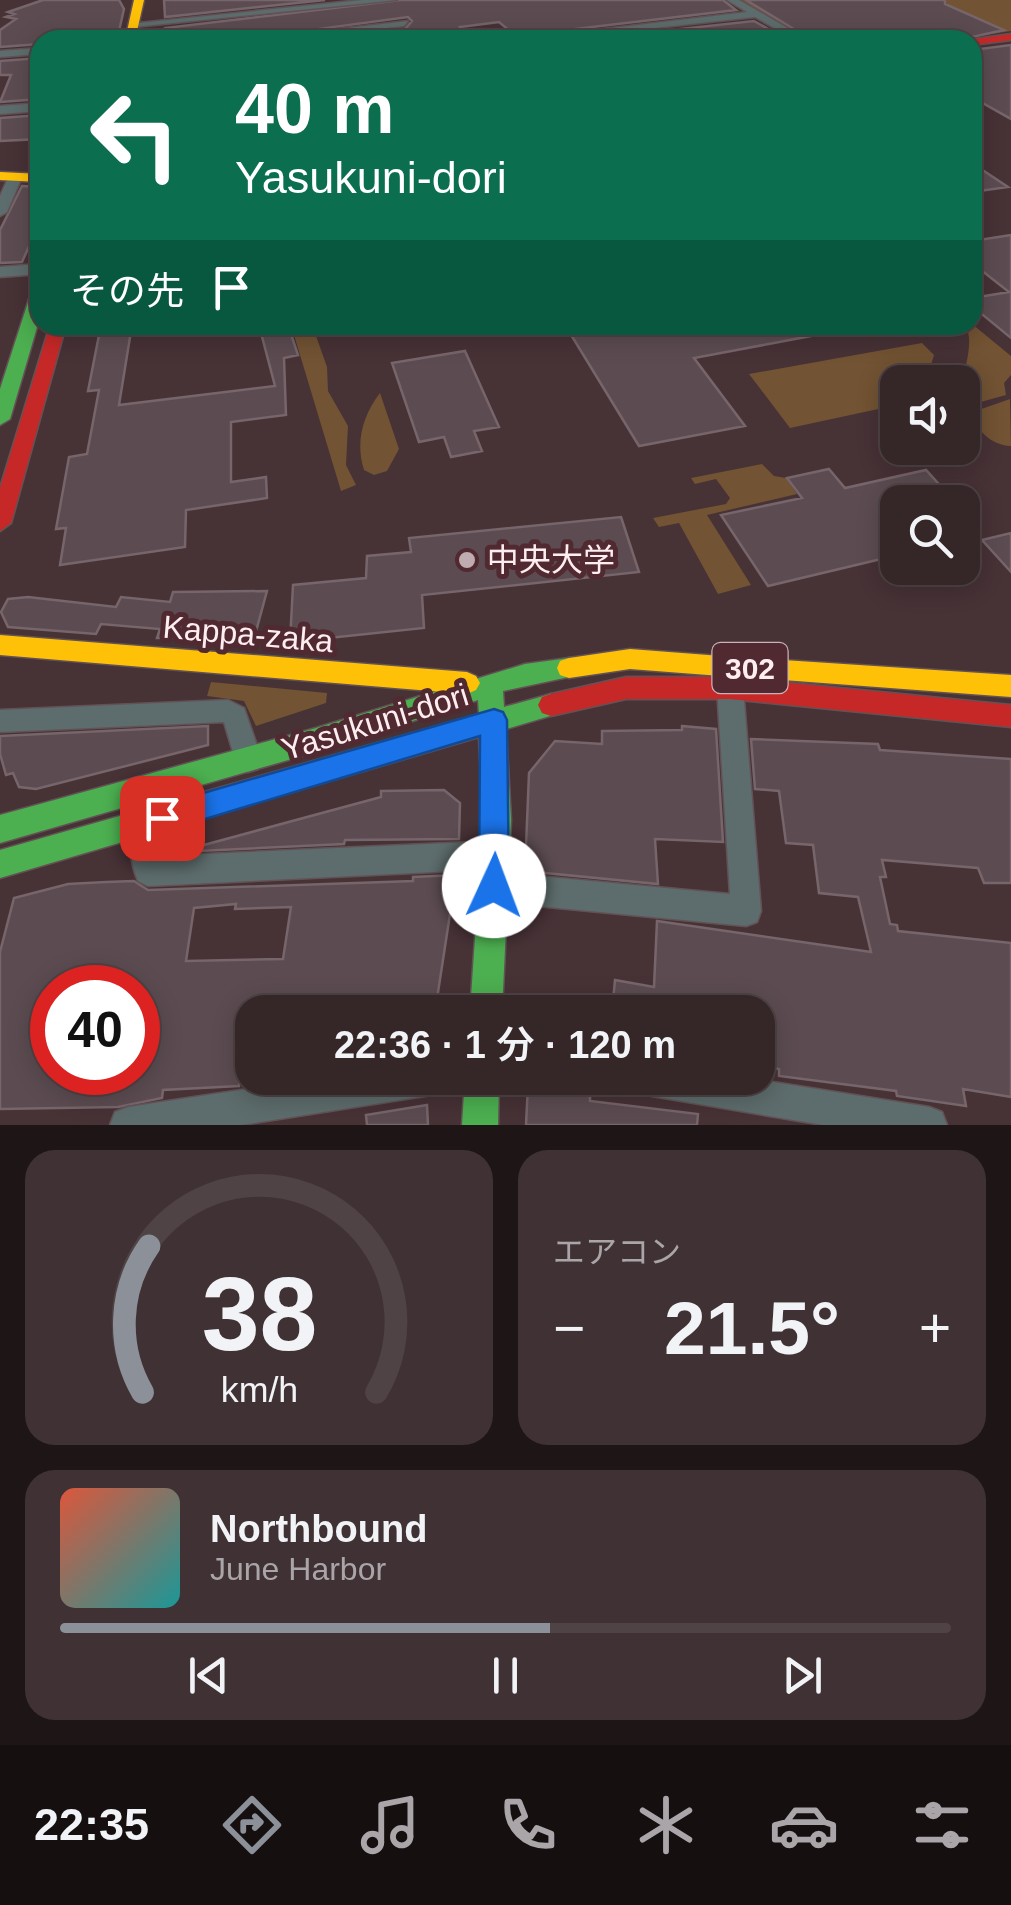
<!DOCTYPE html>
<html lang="ja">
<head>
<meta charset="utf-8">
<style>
	:root { --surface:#352628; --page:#403234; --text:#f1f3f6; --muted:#aaa5a8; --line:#4f4345; --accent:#8c9099 }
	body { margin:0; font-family:Helvetica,"Noto Sans JP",sans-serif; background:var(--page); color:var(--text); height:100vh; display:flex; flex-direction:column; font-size:38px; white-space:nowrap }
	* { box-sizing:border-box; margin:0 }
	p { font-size:32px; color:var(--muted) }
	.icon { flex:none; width:55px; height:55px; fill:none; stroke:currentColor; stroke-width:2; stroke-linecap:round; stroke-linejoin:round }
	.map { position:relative; height:1125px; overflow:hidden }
	.sheet { display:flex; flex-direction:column; gap:25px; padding:25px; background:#1d1516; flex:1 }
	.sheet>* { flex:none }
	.guide { position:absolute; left:30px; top:30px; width:952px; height:305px; border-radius:30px; box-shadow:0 5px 25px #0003,0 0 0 2px var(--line); background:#0b6e4f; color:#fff; overflow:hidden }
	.controls { position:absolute; left:880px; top:365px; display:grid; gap:20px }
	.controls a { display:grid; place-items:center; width:100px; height:100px; border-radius:20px; background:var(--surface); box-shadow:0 5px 25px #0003,0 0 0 2px var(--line); font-size:50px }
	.speed { position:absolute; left:30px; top:965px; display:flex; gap:20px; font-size:50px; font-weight:700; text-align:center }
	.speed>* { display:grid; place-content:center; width:130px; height:130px; border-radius:50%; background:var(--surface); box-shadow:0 5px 25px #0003,0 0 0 2px var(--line); line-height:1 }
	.speed .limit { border:15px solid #d22; background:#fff; color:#111 }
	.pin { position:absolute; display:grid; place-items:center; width:85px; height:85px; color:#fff; margin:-42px; border-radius:20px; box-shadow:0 5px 15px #0006 }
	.me { position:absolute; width:110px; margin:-55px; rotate:2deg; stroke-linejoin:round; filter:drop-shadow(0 0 8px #0008) }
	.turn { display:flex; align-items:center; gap:35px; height:210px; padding:0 40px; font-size:45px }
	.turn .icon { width:130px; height:130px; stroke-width:2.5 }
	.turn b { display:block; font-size:70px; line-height:85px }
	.then { display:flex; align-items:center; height:95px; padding:0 40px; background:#0003; gap:20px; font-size:38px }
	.big { font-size:75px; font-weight:600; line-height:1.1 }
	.sheet .tile { flex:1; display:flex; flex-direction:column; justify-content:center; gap:15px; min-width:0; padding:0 35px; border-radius:30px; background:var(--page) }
	.sheet .dial { align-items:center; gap:0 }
	.dial svg { height:260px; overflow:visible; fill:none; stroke:var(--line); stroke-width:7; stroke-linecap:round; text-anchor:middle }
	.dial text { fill:var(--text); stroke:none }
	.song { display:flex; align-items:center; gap:30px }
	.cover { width:120px; height:120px; border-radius:15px; background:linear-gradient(135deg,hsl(10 70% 55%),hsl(180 70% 35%)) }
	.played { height:10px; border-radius:5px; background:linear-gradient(90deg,var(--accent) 55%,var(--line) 55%) }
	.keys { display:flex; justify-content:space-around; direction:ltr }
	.heat { display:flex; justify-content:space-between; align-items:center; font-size:55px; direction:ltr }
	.sheet .tiles { flex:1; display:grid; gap:25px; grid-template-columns:1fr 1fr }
	.tile:last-child { grid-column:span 2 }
	.trip { position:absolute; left:235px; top:995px; width:540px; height:100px; border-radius:30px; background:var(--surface); box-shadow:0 5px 25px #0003,0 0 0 2px var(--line); font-weight:600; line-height:100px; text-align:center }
	.menu { display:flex; height:160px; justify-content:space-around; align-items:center; background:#150f10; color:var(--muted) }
	.menu .icon { width:70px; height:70px }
	.menu .on { color:var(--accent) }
	.menu b { font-size:45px; color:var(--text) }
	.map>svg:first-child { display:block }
</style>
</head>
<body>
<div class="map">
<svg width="1011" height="1125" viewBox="0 0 1011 1125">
	<rect width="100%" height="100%" fill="#473236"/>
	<path fill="#725333" d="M737,0H1011V31L949,40H809Z
		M972,324L1011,356V375L1004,383L1006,395L966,406C955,379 977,352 966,325Z
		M291,325L315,333L327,367L328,391L348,426L346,465L356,485L341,491Z
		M922,343L934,355L926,382H898L897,405L790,428L749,374Z
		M380,393L399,449L387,471L374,475L364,470C355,442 363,415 380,393Z
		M1010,399L1011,446C989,445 980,430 967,414Z
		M762,464L774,476L786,478L797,494L707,515L751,585L718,594L679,523L659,527L653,518L726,504L730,498L716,479L695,484L691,478Z
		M211,682L327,693L326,703L256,726L244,701L207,696Z"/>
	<path fill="#5c4c52" stroke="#76656a" stroke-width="2.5" fill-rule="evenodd" d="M43,0H119L124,9L117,40H40V44L0,47V30L16,19L6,17L14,14L8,12Z
		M164,0H325L165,17Z
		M401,0H723L736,10L516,36L499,22L460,27L469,40H310L404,30L412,21L408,17L238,40H166L165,28Z
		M746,0H945V4L1004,30L963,39L950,33L894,40H812Z
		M754,21L788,40L724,34L673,40H579Z
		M1011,45V119L972,97V50Z
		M40,58V99L0,102L11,75H0V61Z
		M40,115V139L0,141V118Z
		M972,163L1008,187L972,192Z
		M22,186L40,187V222L22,262L0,263V230Z
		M1011,235V338L972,306V298L1009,292L972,263V241Z
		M101,325H132L119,405L275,386L260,329L288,325L298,355L284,358L286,415L231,422V482L266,477L267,498L186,510L185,547L60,565L66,528L56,529L69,457L87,454L99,390L88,391Z
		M565,325H821L822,334L694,358L745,426L639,446Z
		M465,351L499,427L474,431L482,451L451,457L444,437L419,442L392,363Z
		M829,469L845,488L926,470L955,502H898V555L768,586L721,515L802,498L787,478Z
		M621,517L639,572L422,595L424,628L290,642L293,585L366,578L367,556L411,552L409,538Z
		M1011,533V572L982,540Z
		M267,591L252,646L214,643L216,638H157L160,629L101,624L96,634L8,627L1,612L8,599L28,597L116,607L121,597L170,602L173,592Z
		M208,726V745L36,789L19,787L13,773L6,775L0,754V736Z
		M682,726L716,729L723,842L655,839L658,884L525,871L529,773L555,741L602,744V731L682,730Z
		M751,739L878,744L880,750L1011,759V883H984L978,868L882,860L886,877H880L890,924L897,925L898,931L1011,943V1097L963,1089L966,1106L897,1096L896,1091L779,1076V1069L758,1066V1012H612L615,980L654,987L657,921L871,952L858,897L819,893L813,845L786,843L779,791L755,789Z
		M444,790L460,803L459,839L345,840L344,844L178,852L381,797V791Z
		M456,875L435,1012H250L239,1086L163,1090L162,1098L118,1107L0,1109V952L14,898L68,884L106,882L134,881L148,890L413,881V877ZM236,904L235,909L291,907L283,959L186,961L194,908ZM52,988H138V1072H52Z
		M528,1085L590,1091V1101L698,1114L697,1125H526Z
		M427,1105L428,1125H367L366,1115Z"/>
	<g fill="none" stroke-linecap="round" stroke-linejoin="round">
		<defs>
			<path id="street" d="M362,0H397L134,27L129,24Z
				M727,0H739L808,40H796L755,17L545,40H512L747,12Z
				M408,21L404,26L275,40H242Z
				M40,48V54L0,57V51Z
				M40,103V111L0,114V106Z
				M10,174L22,177L7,212L0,216V196Z
				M40,264V274L0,277V267Z
				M730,677L739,680L743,688L761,911L757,922L746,926L494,902L483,898L479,887L483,876L494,872L730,894L717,688L721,680Z
				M228,700L244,708L262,760L258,769L248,772L238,769L224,722L0,732V710Z
				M163,805L173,809L177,818L162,839V856L495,841L505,845L510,855L505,865L495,869L148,886L138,881C125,852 131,817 163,805Z
				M322,1078H448L443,1090L431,1095L241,1125H110L115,1112L128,1107Z
				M629,1078H748L929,1107L942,1112L947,1125H823L646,1095L634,1090Z"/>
			<path id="fast" d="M40,285V317L10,419L0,425V389L32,290Z
				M569,658L578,661L581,668L578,675L503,691L504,707L551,694L560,697L564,705L560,713L506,729L511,820L502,1012H470L483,820L479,737L0,878V850L479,714L478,700L316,752L0,843V815L316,728L525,664Z
				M465,1078H499L498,1125H462Z"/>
			<path id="slow" d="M134,0H144L135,40H125Z
				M0,172L40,174V182L0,180Z
				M0,635L467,672L476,676L480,683L476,690L467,694L0,655Z
				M630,649L721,656L730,659L733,666L730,673L721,676L630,669L569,678L560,675L557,668L560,661L569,658Z
				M783,660L1011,675V697L783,680L774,677L770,670L774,663Z"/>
			<path id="jam" d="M1011,34V40L972,45V40H968Z
				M50,325H66L11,523L0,531V488Z
				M626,677H730L1011,705V727L730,699H626L551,716L542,713L538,705L542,697L551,694Z"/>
		</defs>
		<use href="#street" stroke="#635255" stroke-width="3"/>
		<use href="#fast" stroke="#635255" stroke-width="3"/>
		<use href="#slow" stroke="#635255" stroke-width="3"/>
		<use href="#jam" stroke="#635255" stroke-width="3"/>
		<use href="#street" fill="#5d6c6c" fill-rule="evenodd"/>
		<use href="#fast" fill="#4caf50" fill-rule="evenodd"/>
		<use href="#slow" fill="#ffc107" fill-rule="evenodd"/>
		<use href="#jam" fill="#c62828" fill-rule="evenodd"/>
	</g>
	<path fill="#1a73e8" stroke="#114b97" stroke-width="2.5" d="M494,709L503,712L507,720L509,886L505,897L494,902L484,897L479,886L480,736L162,832L152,828L148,818L152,809L162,805Z"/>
	<circle fill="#bfacb0" stroke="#502931" stroke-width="4" cx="467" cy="560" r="10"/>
	<g text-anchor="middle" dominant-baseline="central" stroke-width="10" stroke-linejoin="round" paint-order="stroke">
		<rect fill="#502931" stroke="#cab3b7" stroke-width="2.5" x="712.5" y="643" width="75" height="50" rx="8"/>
		<g font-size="30" font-weight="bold" fill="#ffeef1">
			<text x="750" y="668">302</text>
		</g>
		<g font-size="32" fill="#ffeef1" stroke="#502931" text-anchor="start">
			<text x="487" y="560">中央大学</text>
		</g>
		<g font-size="32" fill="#ffeef1" stroke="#502931">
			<text transform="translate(248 634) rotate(5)">Kappa-zaka</text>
			<text transform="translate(375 722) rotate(-17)">Yasukuni-dori</text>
		</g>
	</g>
</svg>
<div class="controls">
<a><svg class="icon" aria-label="sound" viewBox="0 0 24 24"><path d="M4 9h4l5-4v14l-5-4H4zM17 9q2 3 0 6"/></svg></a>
<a><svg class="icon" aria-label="search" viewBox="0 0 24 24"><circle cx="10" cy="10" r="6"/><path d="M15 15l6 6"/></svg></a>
</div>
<div class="speed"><div class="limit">40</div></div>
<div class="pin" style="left:162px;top:818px;background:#d93025"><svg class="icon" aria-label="arrive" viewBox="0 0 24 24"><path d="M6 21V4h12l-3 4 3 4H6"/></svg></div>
<svg class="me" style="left:494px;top:886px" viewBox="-20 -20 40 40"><circle r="19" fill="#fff"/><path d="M0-13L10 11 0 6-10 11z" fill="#1a73e8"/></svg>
<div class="trip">22:36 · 1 分 · 120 m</div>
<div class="guide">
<div class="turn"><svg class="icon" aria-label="left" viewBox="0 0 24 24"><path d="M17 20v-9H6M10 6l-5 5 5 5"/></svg><div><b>40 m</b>Yasukuni-dori</div></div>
<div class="then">その先<svg class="icon" aria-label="arrive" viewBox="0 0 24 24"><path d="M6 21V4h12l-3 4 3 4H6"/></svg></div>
</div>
</div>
<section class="sheet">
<div class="tiles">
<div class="tile dial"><svg viewBox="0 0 100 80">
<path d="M14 69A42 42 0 1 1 86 69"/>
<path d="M14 69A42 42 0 0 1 16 24" stroke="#8c9099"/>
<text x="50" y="56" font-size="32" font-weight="700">38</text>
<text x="50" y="72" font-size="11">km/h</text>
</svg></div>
<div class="tile"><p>エアコン</p>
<div class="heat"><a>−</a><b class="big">21.5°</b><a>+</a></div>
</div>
<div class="tile">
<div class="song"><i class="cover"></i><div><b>Northbound</b><p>June Harbor</p></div></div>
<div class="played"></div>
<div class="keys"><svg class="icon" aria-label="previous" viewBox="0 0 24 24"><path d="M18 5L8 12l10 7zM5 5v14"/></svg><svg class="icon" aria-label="pause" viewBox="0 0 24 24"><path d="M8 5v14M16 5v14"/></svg><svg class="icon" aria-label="next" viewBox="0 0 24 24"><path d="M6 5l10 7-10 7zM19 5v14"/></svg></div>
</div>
</div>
</section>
<nav class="menu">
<b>22:35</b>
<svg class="icon on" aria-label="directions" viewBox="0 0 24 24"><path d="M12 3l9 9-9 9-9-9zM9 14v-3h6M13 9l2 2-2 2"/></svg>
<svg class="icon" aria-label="music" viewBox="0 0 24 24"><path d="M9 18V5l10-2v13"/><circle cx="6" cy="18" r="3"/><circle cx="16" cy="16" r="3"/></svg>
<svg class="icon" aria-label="phone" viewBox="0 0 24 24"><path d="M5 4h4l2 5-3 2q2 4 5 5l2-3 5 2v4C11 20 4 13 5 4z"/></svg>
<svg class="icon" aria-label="climate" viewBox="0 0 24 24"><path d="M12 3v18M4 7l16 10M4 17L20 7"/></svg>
<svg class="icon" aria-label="car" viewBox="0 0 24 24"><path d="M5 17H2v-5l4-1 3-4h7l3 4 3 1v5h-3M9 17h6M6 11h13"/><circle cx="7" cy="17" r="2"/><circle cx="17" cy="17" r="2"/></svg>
<svg class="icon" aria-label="filters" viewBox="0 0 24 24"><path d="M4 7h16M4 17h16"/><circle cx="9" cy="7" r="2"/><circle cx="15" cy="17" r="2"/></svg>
</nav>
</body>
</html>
